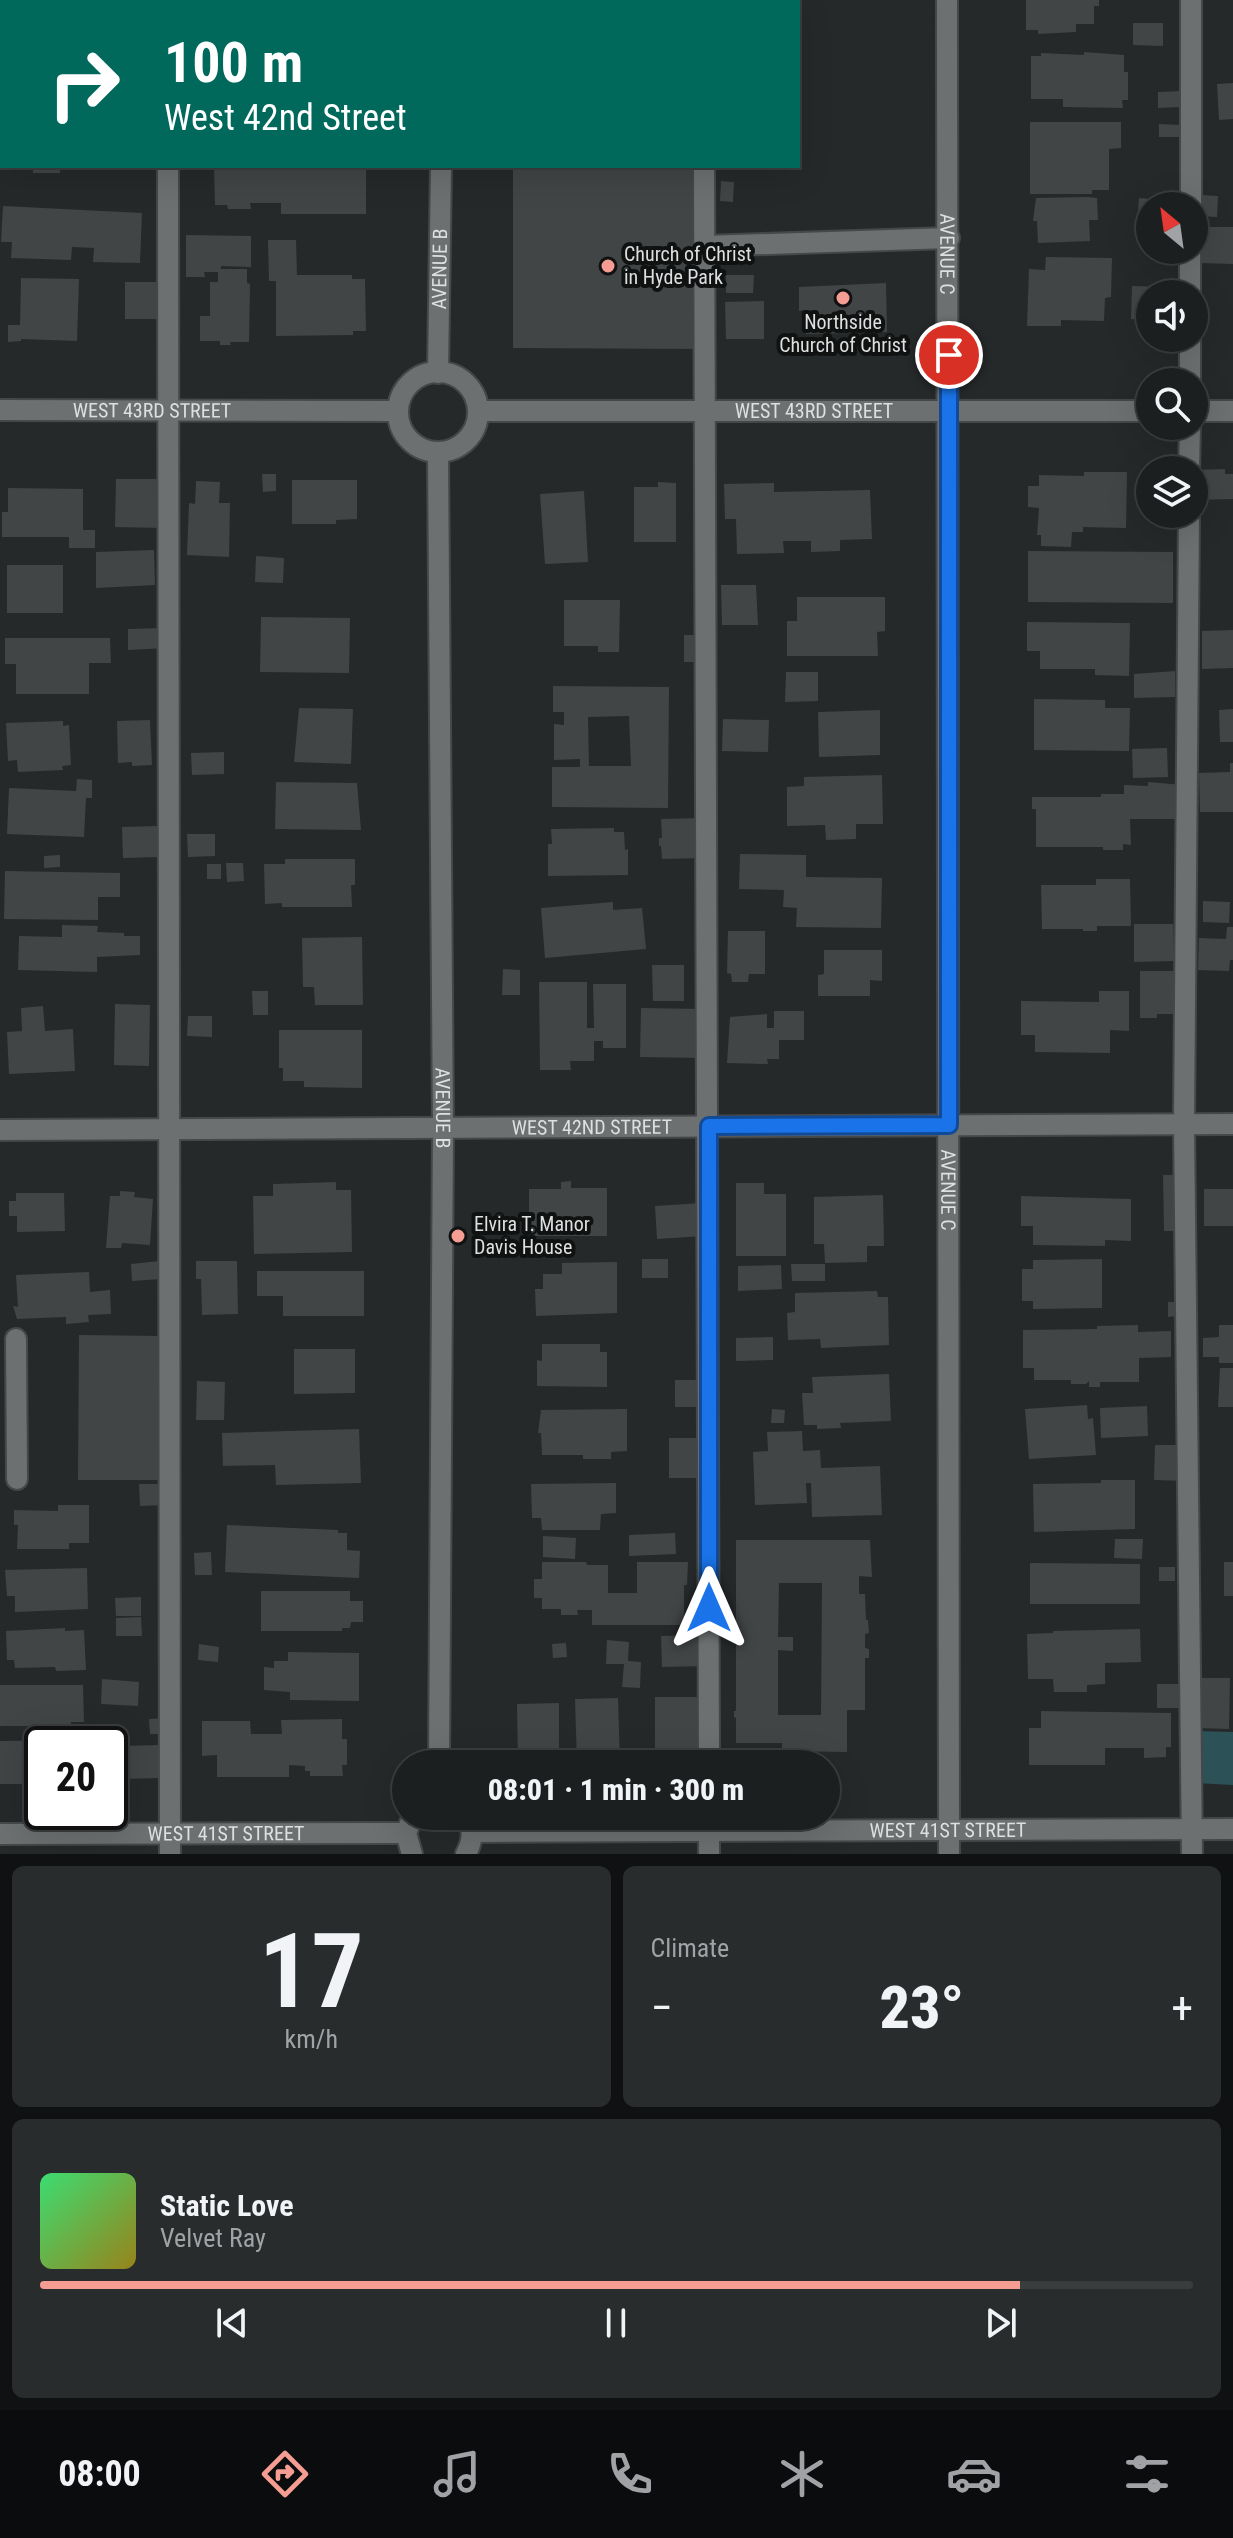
<!DOCTYPE html>
<html lang="en">
<head>
<meta charset="utf-8">
<style>
	:root { --surface:#1c1f20; --page:#292c2d; --text:#f1f3f6; --muted:#a0a2a5; --line:#3a3d3e; --accent:#f59c93 }
	body { margin:0; font-family:"Roboto Condensed",sans-serif; background:var(--page); color:var(--text); height:100vh; display:flex; flex-direction:column; font-size:30px; white-space:nowrap }
	* { box-sizing:border-box; margin:0 }
	p { font-size:26px; color:var(--muted) }
	.icon { flex:none; width:44px; height:44px; fill:none; stroke:currentColor; stroke-width:2; stroke-linecap:round; stroke-linejoin:round }
	.map { position:relative; height:1854px; overflow:hidden }
	.drawer { display:flex; flex-direction:column; gap:12px; padding:12px; background:#0f1112; flex:1 }
	.drawer>* { flex:none }
	.banner { position:absolute; left:0px; top:0px; width:800px; height:168px; box-shadow:0 8px 32px #0002,0 0 0 2px var(--line); background:#00695c; color:#fff; overflow:hidden }
	.needle { width:52px; rotate:331deg }
	.buttons { position:absolute; left:1136px; top:192px; display:grid; gap:16px }
	.buttons a { display:grid; place-items:center; width:72px; height:72px; border-radius:50%; background:var(--surface); box-shadow:0 8px 32px #0002,0 0 0 2px var(--line); font-size:40px }
	.speed { position:absolute; left:24px; top:1726px; display:flex; gap:16px; font-size:40px; font-weight:700; text-align:center }
	.speed>* { display:grid; place-content:center; width:104px; height:104px; border-radius:50%; background:var(--surface); box-shadow:0 8px 32px #0002,0 0 0 2px var(--line); line-height:1 }
	.speed .limit { border:4px solid #111; border-radius:12px; background:#fff; color:#111 }
	.pin { position:absolute; display:grid; place-items:center; width:68px; height:68px; color:#fff; margin:-34px; border:4px solid #fff; border-radius:50%; box-shadow:0 2px 8px #0007 }
	.me { position:absolute; width:88px; margin:-44px; rotate:0deg; stroke-linejoin:round; filter:drop-shadow(0 0 6px #0008) }
	.turn { display:flex; align-items:center; gap:28px; height:168px; padding:0 32px; font-size:36px }
	.turn .icon { width:104px; height:104px; stroke-width:2.5 }
	.turn b { display:block; font-size:56px; line-height:68px }
	.big { font-size:60px; font-weight:800; line-height:1.1 }
	.drawer .tile { flex:1; display:flex; flex-direction:column; justify-content:center; gap:12px; min-width:0; padding:0 28px; border-radius:12px; background:var(--page) }
	.drawer .dial { align-items:center; gap:0 }
	.dial b { font-size:104px; line-height:1 }
	.song { display:flex; align-items:center; gap:24px }
	.cover { width:96px; height:96px; border-radius:12px; background:linear-gradient(135deg,hsl(140 70% 55%),hsl(50 70% 35%)) }
	.played { height:8px; border-radius:4px; background:linear-gradient(90deg,var(--accent) 85%,var(--line) 85%) }
	.keys { display:flex; justify-content:space-around; direction:ltr }
	.heat { display:flex; justify-content:space-between; align-items:center; font-size:44px; direction:ltr }
	.drawer .tiles { flex:1; display:grid; gap:12px; grid-template-columns:1fr 1fr }
	.tile:last-child { grid-column:span 2 }
	.trip { position:absolute; left:392px; top:1750px; width:448px; height:80px; border-radius:40px; background:var(--surface); box-shadow:0 8px 32px #0002,0 0 0 2px var(--line); font-weight:800; line-height:80px; text-align:center }
	.dock { display:flex; height:128px; justify-content:space-around; align-items:center; background:#0b0c0d; color:var(--muted) }
	.dock .icon { width:56px; height:56px }
	.dock .on { color:var(--accent) }
	.dock b { font-size:36px; color:var(--text) }
	.map>svg:first-child { display:block }
</style>
</head>
<body>
<div class="map">
<svg width="1233" height="1854" viewBox="0 0 1233 1854">
	<rect width="100%" height="100%" fill="#26292a"/>
	<path fill="#2c5257" d="M1196,1731L1233,1732V1785L1195,1783Z"/>
	<path fill="#414545" fill-rule="evenodd" d="M1026,0H1099V6H1094V24H1076V32L1038,34V30H1026Z
		M1133,23H1163V46L1133,45Z
		M1084,52L1124,55V72H1128V100H1122L1123,108L1063,107V99H1031V56H1041V53L1084,55Z
		M1233,83V119L1219,120L1217,84Z
		M1181,91V107L1158,108V92Z
		M1030,122H1121V148L1109,149V190H1092V194H1030Z
		M1159,124L1181,125V137H1159Z
		M33,166H60V173H33Z
		M214,166H366V214H281V203H250L251,209H228L227,205H215Z
		M513,166H699L703,349L513,348Z
		M721,181L734,182L733,202L720,201Z
		M1200,195L1218,196L1217,217L1199,216Z
		M1088,197L1097,198L1098,220H1089L1090,241L1038,243L1037,221H1033L1036,198Z
		M1139,198L1152,199L1150,213L1138,212Z
		M3,206L142,213L140,263L93,262L94,248L72,247L71,260L11,258L12,242H1Z
		M1201,227H1233V264L1200,263Z
		M186,235L251,236V267L221,266V269H247V283L250,284L249,342H230L231,345H220V341H200V316H210V282H218V272H204L205,277H186Z
		M268,240H296L297,275H352V279H365L366,331H353V335L276,336V281H269Z
		M1046,257L1112,258L1111,297L1105,298L1104,321L1061,320V326H1027L1029,269L1045,270Z
		M726,275H754L753,293H726Z
		M21,278L79,279L77,341L21,339V341L8,342V325H20Z
		M125,282H160V319H125Z
		M886,283L887,332L806,334V310L799,311V287Z
		M1132,286L1173,287V294H1150V320L1131,319Z
		M764,301V339H726L725,302Z
		M1225,469V474H1233V499L1194,500V470Z
		M1084,472H1127L1126,528L1083,527V532H1072L1071,547L1041,546V535H1037L1039,508L1028,507V486H1039V475L1084,476Z
		M262,474H276V491L263,492Z
		M116,479H163V528L115,527Z
		M292,480H357V519L336,520V524H292Z
		M196,481L220,482L219,503H230L229,557L187,555L189,503L195,504Z
		M658,482L676,483V542H634V487H658Z
		M774,483V492L870,490L872,539L840,540V551L811,552V541H783L784,553L737,554L736,519H725L724,484Z
		M8,488L83,489V530H95V548H69V537H2V512H8Z
		M584,491L588,562L545,564L540,494Z
		M1157,514H1187V522H1157Z
		M154,550L155,585L96,588V552Z
		M1028,551L1173,552V603L1028,602Z
		M256,556L284,558L283,583L255,582Z
		M7,565H63V613H7Z
		M721,585H756L758,625H722Z
		M797,597H885V631L877,632L878,656H787V621H797Z
		M564,600H620L619,652H598V646H564Z
		M261,617L350,618L349,673L260,672Z
		M1027,622L1130,623L1129,676L1095,675V669H1040V651H1027Z
		M166,628L167,648L128,650V629Z
		M1233,630V668L1202,669V631Z
		M684,635H703V662H684Z
		M5,638H110L111,663H89V694H16V664H5Z
		M1175,671V697L1134,698V674Z
		M786,672H818V701L785,702Z
		M553,686L669,687L668,808L552,807V767H580V759L554,760V724L564,725V712H553ZM629,716L631,766H589L588,717Z
		M1034,699L1105,700V708H1130L1129,751L1034,750Z
		M299,708L353,709L351,764L294,762Z
		M1233,709V742H1220L1219,710Z
		M880,710V755L819,757L818,712Z
		M723,719L769,720L768,752L722,751Z
		M150,720L152,765L132,766V762L118,763L117,721Z
		M63,721V726L69,725L71,765L62,766L63,770L18,772L17,760L8,761L6,723Z
		M1167,748L1168,777L1133,778L1132,749Z
		M224,752V774L192,775L191,753Z
		M1230,763H1233V812H1200L1199,773L1230,772Z
		M882,775L883,824H856V839L826,840L825,825L787,826V787L804,786V777Z
		M77,779L92,780V798H86L84,837L7,834L9,788L76,791Z
		M276,782L357,783L361,830L275,829Z
		M1148,782L1183,785V819H1130L1131,845L1123,844V850H1103V847H1036V809H1032V797H1101V794H1124V785L1148,786Z
		M703,818V858L662,859L661,846H659V838H662L661,819Z
		M157,826L158,857L123,858L122,827Z
		M614,828V832H624L625,850L628,849V875L548,876V844H552L551,829Z
		M187,834H215V856L188,857Z
		M740,854L806,855V877L882,878L881,928L796,927L797,908L783,907L784,890L739,889Z
		M60,855V867L44,868V856Z
		M285,859H355V885H351L352,907H282V903L265,904L264,864H285Z
		M226,863H243L244,881L227,882Z
		M207,864H221V879H207Z
		M5,871L120,873V897H98V920L4,919Z
		M1096,879H1130L1131,926H1097V931H1083V929H1042L1041,885H1096Z
		M1203,901L1230,902L1229,923L1203,922Z
		M613,902V910L642,908L646,949L545,958L541,908Z
		M1134,924H1173L1174,961L1134,962Z
		M62,925L98,926L97,932L124,933V936H140V955L97,957V972L18,970L19,936L62,937Z
		M1227,927H1233V960H1230L1229,971L1198,970L1199,938L1226,939Z
		M728,931H765V974H749L748,982H732L731,974L727,973Z
		M362,937L363,1005H315L314,987H303L302,938Z
		M824,950H882V981L870,980V996H818V975L824,974Z
		M652,965H684V1001H653Z
		M503,969L520,970V995H502Z
		M1140,971H1181V1014H1157V1018H1140Z
		M539,982H587V1028H594L593,984H626V1048H603V1041H594V1061H570L571,1070H540Z
		M252,991H268V1015H253Z
		M1099,991H1129V1031L1110,1030V1053L1035,1052V1035H1021V1001L1099,1002Z
		M115,1004L150,1005L149,1066L114,1065Z
		M43,1006L45,1031L73,1029L75,1071L9,1074L7,1032L22,1031L21,1008Z
		M641,1008L703,1009L702,1058L640,1057Z
		M774,1011H804V1040H779V1059H767L768,1064L727,1063L730,1017L767,1014V1028H774Z
		M188,1016H212V1037L187,1036Z
		M279,1030H362V1088L304,1087V1081H283V1068H279Z
		M1163,1175H1182V1231H1164Z
		M571,1181V1188H607V1236H529V1189H561V1182Z
		M336,1182V1190H351L352,1252L254,1254L253,1196H273V1184Z
		M736,1183H764V1194H786V1256H736Z
		M1204,1189H1233V1226H1204Z
		M120,1191L135,1192L134,1197L153,1199L150,1245L122,1243L121,1248H106L110,1196H120Z
		M16,1193H64L65,1231L17,1232V1216H9V1201H16Z
		M883,1195L884,1246H867V1262L825,1263L824,1244H814V1197Z
		M1021,1196L1131,1199V1241L1105,1240V1246L1033,1245V1226H1021Z
		M702,1203L704,1236L657,1239L655,1206Z
		M642,1259H668V1278H642Z
		M1102,1259V1308L1033,1309V1301H1022V1269H1033V1260Z
		M160,1261L161,1279L132,1281L131,1264Z
		M196,1261H237L238,1314L202,1315L201,1279H196Z
		M617,1262V1313L536,1316L535,1289H543V1274H562V1263Z
		M791,1264H825V1281H792Z
		M781,1265L782,1289L738,1291V1266Z
		M257,1271H364V1316H283V1296H257Z
		M89,1272L90,1292L110,1290L111,1314L88,1315L89,1322L66,1324V1317L17,1319L13,1306L18,1307L16,1275Z
		M877,1291L878,1297H888L889,1345L821,1348L820,1339L788,1340L787,1313L795,1312V1293Z
		M1168,1302H1178L1179,1316L1168,1317Z
		M1138,1325V1332L1171,1331V1357L1139,1358V1382H1100V1387H1089V1381L1086,1384H1071V1380H1034V1368H1023V1330L1097,1329V1326Z
		M1219,1325H1233V1363H1219V1357H1203V1338L1219,1337Z
		M79,1335L164,1336L163,1480H78Z
		M773,1337V1360L736,1361V1338Z
		M542,1344H600V1352H607V1387L537,1386V1360L542,1361Z
		M294,1349H355V1393L294,1394Z
		M1220,1368H1233V1407H1218Z
		M889,1374L891,1421L840,1423L841,1428L817,1429V1425H804L802,1393H813L812,1377Z
		M675,1380H707V1407H675Z
		M197,1381L225,1382L224,1420H196Z
		M1087,1405L1088,1419L1093,1418L1096,1455L1029,1459L1025,1409Z
		M1147,1406L1148,1436L1101,1438L1100,1408Z
		M627,1409V1451L611,1452V1459H583V1455H542L541,1433H538L541,1410Z
		M772,1409L785,1410L784,1423H771Z
		M359,1429L361,1483L276,1485L275,1465L223,1466L222,1433Z
		M802,1431L803,1451L820,1450L821,1468L880,1466L882,1515L812,1517L811,1483H806L807,1503L755,1505L753,1452L768,1451L767,1432Z
		M669,1438H703V1478H669Z
		M1155,1445H1182L1186,1481L1154,1480Z
		M1101,1480H1135V1529L1034,1532L1033,1484L1101,1483Z
		M616,1483V1513L601,1514L600,1530H542L541,1518H532L531,1484Z
		M139,1484H165L166,1505L140,1506Z
		M58,1505H89V1543H69V1549H17L18,1525H14V1510L58,1511Z
		M227,1525L338,1530V1533H347V1550L360,1551L359,1578L225,1572Z
		M675,1533L676,1554L629,1556V1535Z
		M543,1536L576,1538L575,1559L543,1557Z
		M1115,1539H1143L1142,1559L1114,1558Z
		M736,1540H870L872,1577L859,1576V1594H865L866,1620H868L869,1633L865,1634V1648L869,1649V1658H865V1710H847V1752L782,1751V1743H736V1718L734,1717V1711H736ZM779,1583H822L821,1715H778V1650L793,1651V1637H778Z
		M211,1552L212,1575H195L194,1553Z
		M542,1562H586L587,1565H608V1593H637V1562H688L687,1585H684V1625H592V1610H577L578,1615H561V1609H542V1598H534V1579H542Z
		M1224,1562H1233V1596H1224Z
		M1030,1563L1140,1564V1604H1030Z
		M1159,1567H1175V1581H1159Z
		M87,1568L88,1609L15,1612V1596H7L5,1570Z
		M261,1591H350V1601H363V1622H351L350,1628H342V1631H261Z
		M141,1597V1616H116L115,1598Z
		M141,1617L142,1636H116V1618Z
		M65,1628V1631L84,1630L86,1670L56,1671L55,1667L15,1668L14,1660H7L6,1631Z
		M1140,1629L1141,1662L1105,1663V1684L1087,1685V1692H1054L1053,1679H1028L1027,1634L1053,1633V1631Z
		M704,1635L705,1666L662,1667L661,1636Z
		M607,1640L629,1642L628,1661L641,1662L640,1688L622,1687L624,1664H606Z
		M566,1643L567,1657L553,1658L552,1644Z
		M199,1644L219,1647L218,1662L198,1660Z
		M288,1652L359,1653V1701L290,1700V1692L264,1690V1667L274,1668V1661H288Z
		M1195,1678H1230L1229,1729L1194,1728Z
		M102,1679L139,1682L138,1706L101,1704Z
		M1157,1684H1179V1708H1157Z
		M0,1685H83L84,1722H71V1726H0Z
		M655,1697H698L697,1764H655Z
		M618,1698L620,1763L577,1764L575,1699Z
		M559,1703V1764H518L517,1704Z
		M1041,1711L1171,1713V1747H1166V1757L1144,1758V1748H1105V1765H1029V1728H1041Z
		M165,1718L166,1734H150L149,1719Z
		M342,1719V1739H347V1765H342L343,1776H310V1771H305V1766L289,1765V1777H217V1755L202,1756V1721H250L251,1734H282L281,1720Z
		M83,1740V1744H42V1784H0V1741Z
		M159,1745L160,1778L124,1779L123,1746Z"/>
	<g fill="none" stroke-linecap="round" stroke-linejoin="round">
		<defs>
			<g id="minor">
				<path d="M168,0V2"/>
				<path d="M442,0V2"/>
				<path id="s1" d="M947,0L949,1854"/>
				<path d="M702,2V0"/>
				<path d="M168,166L170,1854"/>
				<path d="M704,166L709,1764"/>
				<path d="M1191,206V0"/>
				<path d="M705,246L949,238"/>
				<path d="M1190,294V250"/>
				<circle cx="438" cy="412" r="40"/>
				<path id="s2" d="M438,373L441,166"/>
				<path d="M1190,382V338"/>
				<path id="s3" d="M0,410L398,411"/>
				<path id="s4" d="M478,411H1150"/>
				<path d="M1194,411H1233"/>
				<path id="s5" d="M438,452L443,1128L439,1764"/>
				<path d="M1189,470L1190,426"/>
				<path d="M1189,514L1184,1124L1192,1854"/>
				<path id="s6" d="M0,1130L1233,1124"/>
				<path d="M16,1339L17,1479"/>
				<path d="M466,1816C474,1829 473,1841 466,1854"/>
				<path d="M709,1816V1854"/>
				<path id="s7" d="M472,1832L1233,1829"/>
				<path id="s8" d="M0,1834L406,1833"/>
				<path d="M412,1854L406,1833L413,1816"/>
			</g>
		</defs>
		<use href="#minor" stroke="#454748" stroke-width="24"/>
		<use href="#minor" stroke="#6c7071" stroke-width="20"/>
	</g>
	<g fill="none" stroke-linecap="round" stroke-linejoin="round">
		<defs>
			<path id="route" d="M709,1608V1126L949,1125V355"/>
		</defs>
		<use href="#route" stroke="#114b97" stroke-width="20"/>
		<use href="#route" stroke="#1a73e8" stroke-width="14"/>
	</g>
	<g fill="#f59c93" stroke="#101212" stroke-width="3">
		<circle cx="608" cy="266" r="8"/>
		<circle cx="843" cy="298" r="8"/>
		<circle cx="458" cy="1236" r="8"/>
	</g>
	<g text-anchor="middle" dominant-baseline="central" stroke-width="8" stroke-linejoin="round" paint-order="stroke">
		<g font-size="20" fill="#dddfe0" stroke="#101212" text-anchor="start">
			<text x="624" y="254">Church of Christ<tspan x="624" dy="23">in Hyde Park</tspan></text>
			<text x="843" y="322" text-anchor="middle">Northside<tspan x="843" dy="23">Church of Christ</tspan></text>
			<text x="474" y="1224">Elvira T. Manor<tspan x="474" dy="23">Davis House</tspan></text>
		</g>
		<g font-size="20" fill="#dddfe0" stroke="#101212">
			<text stroke="none"><textPath href="#s1" startOffset="254">AVENUE C</textPath></text>
			<text stroke="none"><textPath href="#s2" startOffset="104">AVENUE B</textPath></text>
			<text stroke="none"><textPath href="#s3" startOffset="152">WEST 43RD STREET</textPath></text>
			<text stroke="none"><textPath href="#s4" startOffset="336">WEST 43RD STREET</textPath></text>
			<text stroke="none"><textPath href="#s5" startOffset="656">AVENUE B</textPath></text>
			<text stroke="none"><textPath href="#s6" startOffset="592">WEST 42ND STREET</textPath></text>
			<text stroke="none"><textPath href="#s1" startOffset="1190">AVENUE C</textPath></text>
			<text stroke="none"><textPath href="#s7" startOffset="476">WEST 41ST STREET</textPath></text>
			<text stroke="none"><textPath href="#s8" startOffset="226">WEST 41ST STREET</textPath></text>
		</g>
	</g>
</svg>
<div class="buttons">
<a><svg class="needle" viewBox="-14 -14 28 28"><path d="M0-13l5 13h-10z" fill="#e53935"/><path d="M0 13l5-13h-10z" fill="#a0a2a5"/></svg></a>
<a><svg class="icon" aria-label="sound" viewBox="0 0 24 24"><path d="M4 9h4l5-4v14l-5-4H4zM17 9q2 3 0 6"/></svg></a>
<a><svg class="icon" aria-label="search" viewBox="0 0 24 24"><circle cx="10" cy="10" r="6"/><path d="M15 15l6 6"/></svg></a>
<a><svg class="icon" aria-label="layers" viewBox="0 0 24 24"><path d="M12 4l9 5-9 5-9-5zM3 14l9 5 9-5"/></svg></a>
</div>
<div class="speed"><div class="limit">20</div></div>
<div class="pin" style="left:949px;top:355px;background:#d93025"><svg class="icon" aria-label="arrive" viewBox="0 0 24 24"><path d="M6 21V4h12l-3 4 3 4H6"/></svg></div>
<svg class="me" style="left:709px;top:1608px" viewBox="-20 -20 40 40"><path d="M0-17L14 15 0 8-14 15z" fill="#1a73e8" stroke="#fff" stroke-width="4"/></svg>
<div class="trip">08:01 · 1 min · 300 m</div>
<div class="banner">
<div class="turn"><svg class="icon" aria-label="right" viewBox="0 0 24 24"><path d="M7 20v-9h11M14 6l5 5-5 5"/></svg><div><b>100 m</b>West 42nd Street</div></div>
</div>
</div>
<section class="drawer">
<div class="tiles">
<div class="tile dial"><b>17</b><p>km/h</p></div>
<div class="tile"><p>Climate</p>
<div class="heat"><a>−</a><b class="big">23°</b><a>+</a></div>
</div>
<div class="tile">
<div class="song"><i class="cover"></i><div><b>Static Love</b><p>Velvet Ray</p></div></div>
<div class="played"></div>
<div class="keys"><svg class="icon" aria-label="previous" viewBox="0 0 24 24"><path d="M18 5L8 12l10 7zM5 5v14"/></svg><svg class="icon" aria-label="pause" viewBox="0 0 24 24"><path d="M8 5v14M16 5v14"/></svg><svg class="icon" aria-label="next" viewBox="0 0 24 24"><path d="M6 5l10 7-10 7zM19 5v14"/></svg></div>
</div>
</div>
</section>
<nav class="dock">
<b>08:00</b>
<svg class="icon on" aria-label="directions" viewBox="0 0 24 24"><path d="M12 3l9 9-9 9-9-9zM9 14v-3h6M13 9l2 2-2 2"/></svg>
<svg class="icon" aria-label="music" viewBox="0 0 24 24"><path d="M9 18V5l10-2v13"/><circle cx="6" cy="18" r="3"/><circle cx="16" cy="16" r="3"/></svg>
<svg class="icon" aria-label="phone" viewBox="0 0 24 24"><path d="M5 4h4l2 5-3 2q2 4 5 5l2-3 5 2v4C11 20 4 13 5 4z"/></svg>
<svg class="icon" aria-label="climate" viewBox="0 0 24 24"><path d="M12 3v18M4 7l16 10M4 17L20 7"/></svg>
<svg class="icon" aria-label="car" viewBox="0 0 24 24"><path d="M5 17H2v-5l4-1 3-4h7l3 4 3 1v5h-3M9 17h6M6 11h13"/><circle cx="7" cy="17" r="2"/><circle cx="17" cy="17" r="2"/></svg>
<svg class="icon" aria-label="filters" viewBox="0 0 24 24"><path d="M4 7h16M4 17h16"/><circle cx="9" cy="7" r="2"/><circle cx="15" cy="17" r="2"/></svg>
</nav>
</body>
</html>
